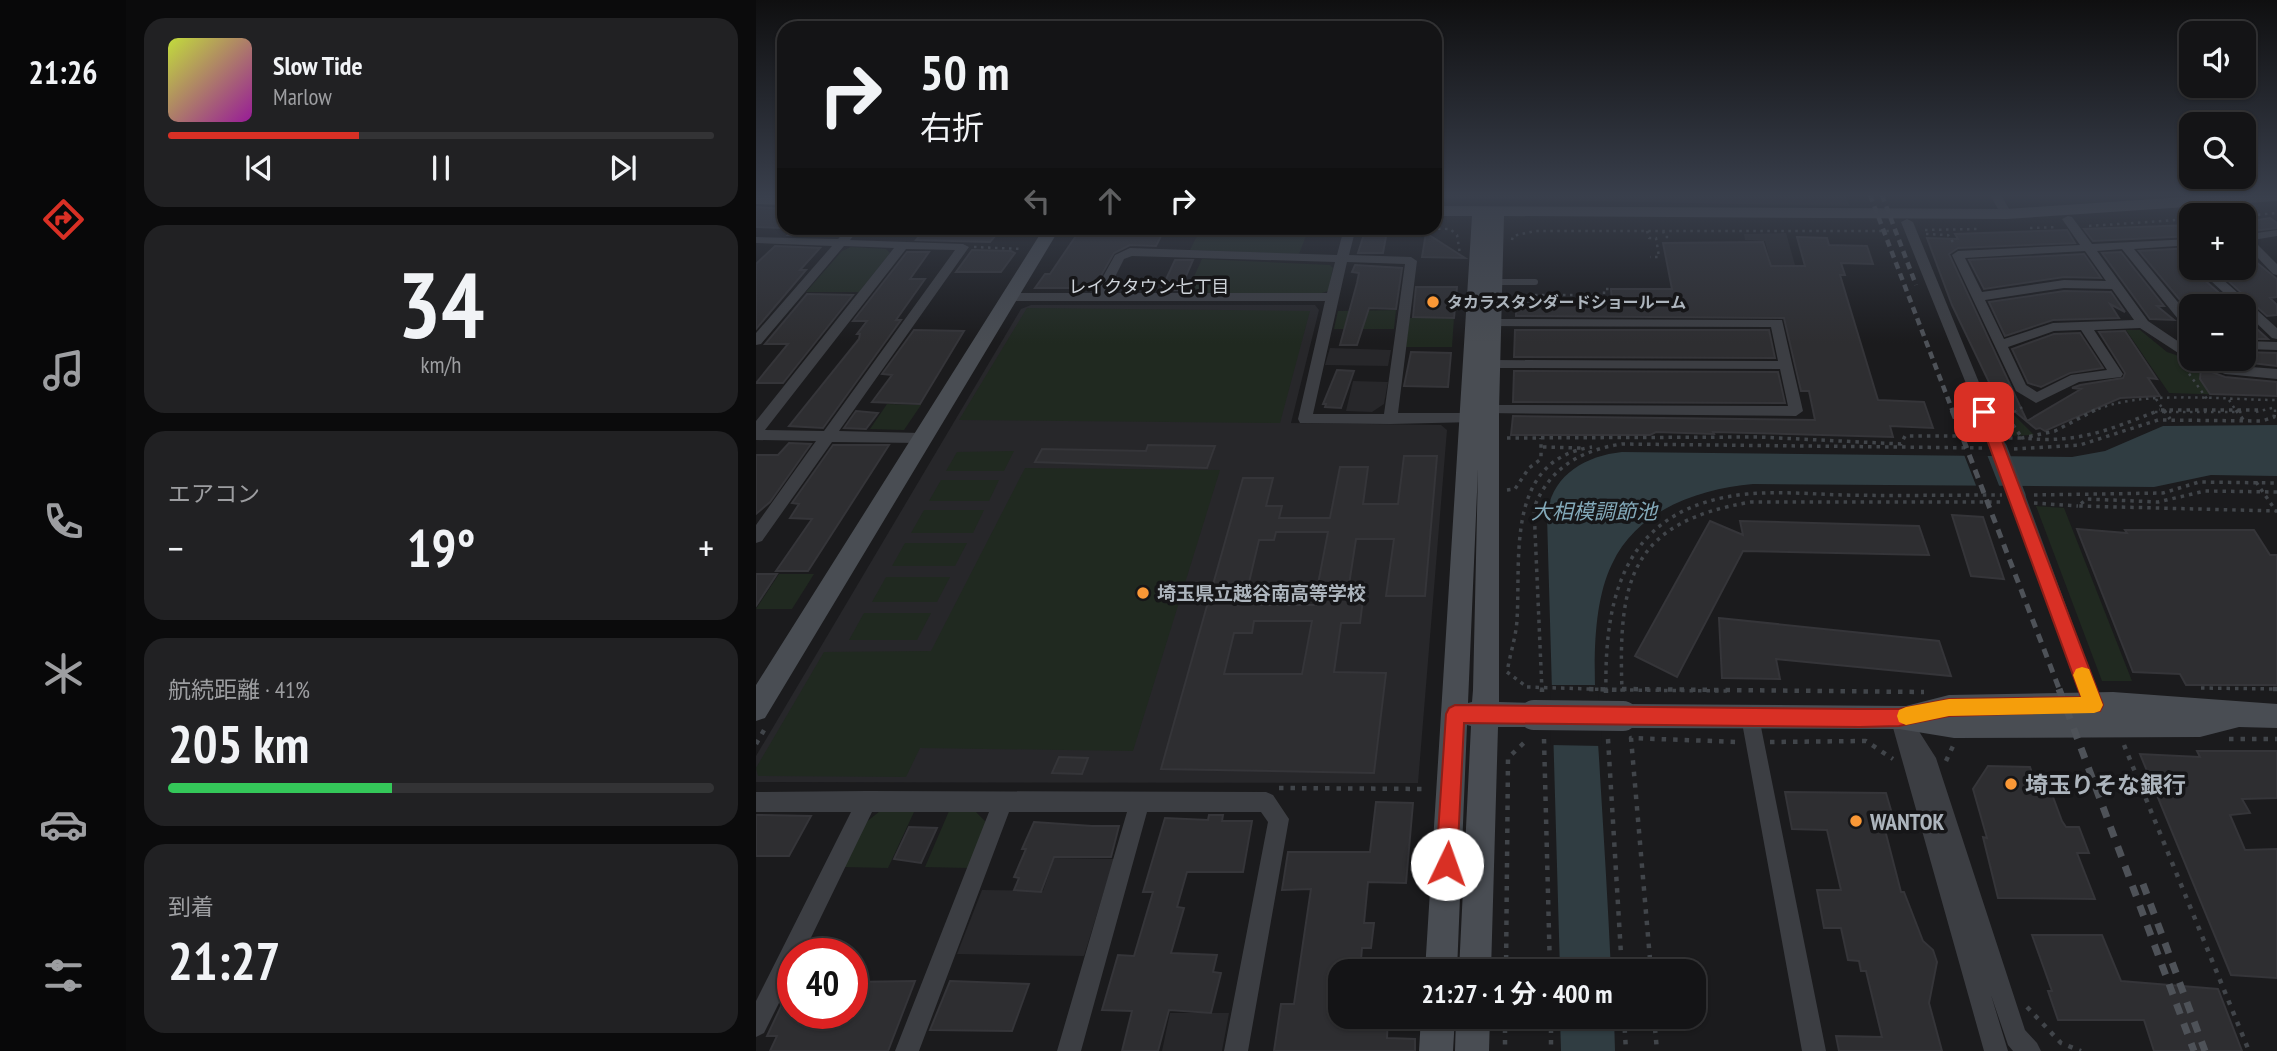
<!DOCTYPE html>
<html lang="ja">
<head>
<meta charset="utf-8">
<style>
	:root { --surface:#141416; --page:#212123; --text:#f1f3f6; --muted:#9d9ea1; --line:#333335; --accent:#d93025 }
	body { margin:0; font-family:"PT Sans Narrow","Noto Sans JP",sans-serif; background:var(--page); color:var(--text); height:100vh; display:flex; flex-direction:column; font-size:26px; white-space:nowrap }
	* { box-sizing:border-box; margin:0 }
	p { font-size:23px; color:var(--muted) }
	.icon { flex:none; width:38px; height:38px; fill:none; stroke:currentColor; stroke-width:2; stroke-linecap:round; stroke-linejoin:round }
	.map { position:relative; flex:1; overflow:hidden }
	.drawer { display:flex; flex-direction:column; gap:18px; padding:18px; background:#0b0b0c; width:630px }
	.drawer>* { flex:none }
	.banner { position:absolute; left:21px; top:21px; width:665px; height:214px; border-radius:21px; box-shadow:0 2px 5px #0004,0 0 0 2px var(--line); background:#141416; color:var(--text); overflow:hidden }
	.fabs { position:absolute; left:1423px; top:21px; display:grid; gap:14px }
	.fabs a { display:grid; place-items:center; width:77px; height:77px; border-radius:14px; background:var(--surface); box-shadow:0 2px 5px #0004,0 0 0 2px var(--line); font-size:35px }
	.speed { position:absolute; left:21px; top:938px; display:flex; gap:14px; font-size:35px; font-weight:700; text-align:center }
	.speed>* { display:grid; place-content:center; width:91px; height:91px; border-radius:50%; background:var(--surface); box-shadow:0 2px 5px #0004,0 0 0 2px var(--line); line-height:1 }
	.speed .limit { border:10px solid #d22; background:#fff; color:#111 }
	.pin { position:absolute; display:grid; place-items:center; width:60px; height:60px; color:#fff; margin:-30px; border-radius:14px; box-shadow:0 4px 10px #0006 }
	.me { position:absolute; width:77px; margin:-38px; rotate:3deg; stroke-linejoin:round; filter:drop-shadow(0 0 5px #0008) }
	.turn { display:flex; align-items:center; gap:24px; height:147px; padding:0 28px; font-size:32px }
	.turn .icon { width:91px; height:91px; stroke-width:2.5 }
	.turn b { display:block; font-size:49px; line-height:60px }
	.lanes { display:flex; align-items:center; height:66px; padding:0 28px; background:#0003; justify-content:center; gap:35px; direction:ltr }
	.lanes .off { opacity:.35 }
	.big { font-size:52px; font-weight:700; line-height:1.1 }
	.drawer .widget { flex:1; display:flex; flex-direction:column; justify-content:center; gap:10px; min-width:0; padding:0 24px; border-radius:21px; background:var(--page) }
	.drawer .dial { align-items:center; gap:0 }
	.dial b { font-size:91px; line-height:1 }
	.song { display:flex; align-items:center; gap:21px }
	.cover { width:84px; height:84px; border-radius:10px; background:linear-gradient(135deg,hsl(70 70% 55%),hsl(300 70% 35%)) }
	.played { height:7px; border-radius:4px; background:linear-gradient(90deg,var(--accent) 35%,var(--line) 35%) }
	.keys { display:flex; justify-content:space-around; direction:ltr }
	.heat { display:flex; justify-content:space-between; align-items:center; font-size:38px; direction:ltr }
	.charge { height:10px; border-radius:5px; background:linear-gradient(90deg,#34c759 41%,var(--line) 0) }
	.trip { position:absolute; left:572px; top:959px; width:378px; height:70px; border-radius:21px; background:var(--surface); box-shadow:0 2px 5px #0004,0 0 0 2px var(--line); font-weight:700; line-height:70px; text-align:center }
	main { display:flex; flex:1; min-height:0 }
	.tab-bar { display:flex; flex-direction:column; width:126px; justify-content:space-around; align-items:center; background:#080809; color:var(--muted) }
	.tab-bar .icon { width:49px; height:49px }
	.tab-bar .current { color:var(--accent) }
	.tab-bar b { font-size:32px; color:var(--text) }
	.map>svg:first-child { display:block }
</style>
</head>
<body>
<main>
<nav class="tab-bar">
<b>21:26</b>
<svg class="icon current" aria-label="directions" viewBox="0 0 24 24"><path d="M12 3l9 9-9 9-9-9zM9 14v-3h6M13 9l2 2-2 2"/></svg>
<svg class="icon" aria-label="music" viewBox="0 0 24 24"><path d="M9 18V5l10-2v13"/><circle cx="6" cy="18" r="3"/><circle cx="16" cy="16" r="3"/></svg>
<svg class="icon" aria-label="phone" viewBox="0 0 24 24"><path d="M5 4h4l2 5-3 2q2 4 5 5l2-3 5 2v4C11 20 4 13 5 4z"/></svg>
<svg class="icon" aria-label="climate" viewBox="0 0 24 24"><path d="M12 3v18M4 7l16 10M4 17L20 7"/></svg>
<svg class="icon" aria-label="car" viewBox="0 0 24 24"><path d="M5 17H2v-5l4-1 3-4h7l3 4 3 1v5h-3M9 17h6M6 11h13"/><circle cx="7" cy="17" r="2"/><circle cx="17" cy="17" r="2"/></svg>
<svg class="icon" aria-label="filters" viewBox="0 0 24 24"><path d="M4 7h16M4 17h16"/><circle cx="9" cy="7" r="2"/><circle cx="15" cy="17" r="2"/></svg>
</nav>
<section class="drawer">
<div class="widget">
<div class="song"><i class="cover"></i><div><b>Slow Tide</b><p>Marlow</p></div></div>
<div class="played"></div>
<div class="keys"><svg class="icon" aria-label="previous" viewBox="0 0 24 24"><path d="M18 5L8 12l10 7zM5 5v14"/></svg><svg class="icon" aria-label="pause" viewBox="0 0 24 24"><path d="M8 5v14M16 5v14"/></svg><svg class="icon" aria-label="next" viewBox="0 0 24 24"><path d="M6 5l10 7-10 7zM19 5v14"/></svg></div>
</div>
<div class="widget dial"><b>34</b><p>km/h</p></div>
<div class="widget"><p>エアコン</p>
<div class="heat"><a>−</a><b class="big">19°</b><a>+</a></div>
</div>
<div class="widget"><p>航続距離 · 41%</p><b class="big">205 km</b><div class="charge"></div></div>
<div class="widget"><p>到着</p><b class="big">21:27</b></div>
</section>
<div class="map">
<svg width="1521" height="1051" viewBox="0 0 1521 1051">
	<rect width="100%" height="100%" fill="#1b1b1d"/>
	<path fill="#27272a" d="M679,195H1089L1094,206L679,198Z
		M1030,233L1039,265H1015L1009,241L989,240L988,234Z
		M275,305H559L563,310L535,423L685,425L691,430L662,783L0,782V756L265,309Z
		M574,348L635,350L632,366L569,365Z
		M597,381L632,382L628,404L616,412L590,411Z
		M298,858L358,859L328,956L201,954L226,890L287,891Z
		M414,1013H473L466,1051H406Z"/>
	<path fill="#202920" d="M445,228H553L543,254L434,250Z
		M95,247L130,249L134,253L103,292H50L86,251Z
		M446,259L574,265L577,268L572,291L566,293L430,294Z
		M271,308L554,311L524,423L203,420Z
		M640,310L638,329H578L582,311Z
		M653,318H698L696,347H650Z
		M1370,330H1384L1411,352L1455,367L1474,395L1413,393Z
		M131,404L165,405L148,430L114,429Z
		M1239,408L1253,410L1278,435L1251,436Z
		M258,451L248,471H190L201,452Z
		M269,468L464,470L377,751L164,748L150,777L2,776L0,768L68,652L175,651Z
		M185,480H243L233,501H173Z
		M1280,506L1308,508L1376,681H1346Z
		M168,510H228L217,533H155Z
		M149,543H211L199,566H136Z
		M23,574H58L36,609H0Z
		M130,577H194L181,602H116Z
		M108,613H175L161,640H93Z
		M124,811L158,812L132,868L88,867L109,823Z
		M193,811L220,812L231,823L212,868L169,867Z"/>
	<path fill="#303d42" d="M1521,425V476L1455,475L1398,487L997,484C942,489 881,510 856,564C829,619 841,714 844,775C848,840 852,906 855,971H804L791,516C795,476 828,456 866,452L1316,457L1349,451L1407,426Z
		M804,1017H858L859,1051H805Z"/>
	<path fill="#1b1b1d" d="M1207,452H1230L1244,488H1221Z
		M794,685H842L846,746L795,745Z"/>
	<path fill="#2e2e31" stroke="#353539" stroke-width="2" fill-rule="evenodd" d="M0,207L28,209V228L0,227Z
		M1514,218L1521,223V228L1488,232V222Z
		M1435,225V236L1337,241L1328,229Z
		M40,228H83L75,236L32,235Z
		M170,228L189,229L246,228L234,242L160,240Z
		M330,228H409L400,246L374,245L358,253L338,288H279L289,274H294L324,230Z
		M1311,230L1319,243L1202,248L1193,254L1271,421L1325,389L1316,388L1324,385L1367,378L1369,373L1343,332L1369,331L1401,379L1392,378L1404,396L1364,398L1289,431L1284,428L1280,429L1251,405H1244L1196,305L1171,238L1202,239L1199,234Z
		M609,231H631L627,253H602Z
		M670,233L709,258L666,257Z
		M1041,237L1071,238L1073,245L1111,246L1117,264L1085,263L1089,275H1084L1122,400L1168,402L1177,428L1134,426L1137,437L957,432L958,434L900,432L894,435H755L757,416L1059,420L1053,391H1045L1028,318L760,316V303L856,305L855,289H916L907,243L1007,242L1015,266H1049Z
		M19,246L64,248L44,270H50L0,329V264Z
		M1488,246L1494,253H1489L1521,279V297L1514,298L1521,305V315L1511,316L1458,268H1488Z
		M1435,248V268L1478,306H1429L1383,251Z
		M216,250L255,251L259,253L245,272H200Z
		M151,252H173L154,279H169L140,320H145L67,428L33,426L103,339L104,334H101L111,321H97Z
		M1365,252L1408,306H1401L1418,320L1394,319L1346,253Z
		M1328,254L1345,278L1308,277L1228,289L1213,260Z
		M419,260H437L424,290H405Z
		M599,265L646,268L640,309L613,308L601,345H584L601,283L603,273L596,272Z
		M660,287H701L698,318L657,317Z
		M1308,291L1355,292L1369,312L1354,304L1363,318L1297,320L1249,336L1233,302Z
		M51,294L97,295L27,383H0L32,344H9Z
		M1488,314L1489,318L1512,339H1488Z
		M158,330L208,331L164,404L116,402L136,375L126,374Z
		M759,330H1013L1019,358L758,357Z
		M1324,333L1347,368L1314,373L1285,387L1272,383L1256,349L1298,334Z
		M655,352L695,353L692,387L648,386Z
		M1488,352L1521,353V366L1461,359H1488Z
		M1445,368L1469,377L1521,382V396L1454,394L1444,379Z
		M581,370L598,371L585,408L569,407L570,404H567Z
		M758,371L1022,372L1029,403L757,402Z
		M100,411L122,413L110,429L88,428Z
		M33,443L55,444L14,502L0,514V455H22Z
		M77,445H133L52,571H20L56,519L34,518L43,504L36,503Z
		M392,445L459,446L451,468L279,462L286,449L390,451Z
		M648,456H681L669,596H630L638,539H600L592,591H608L604,623H585L578,672L630,673L618,773L405,769L487,478H517L510,506H526L523,518H574L584,467H612L607,504H642ZM520,532H572L558,605H502L504,595H490L503,540H518ZM498,621H556L546,674H468L478,633H496Z
		M1196,515L1227,517L1248,579L1215,576Z
		M954,521L987,535L984,521L1163,526L1173,555L987,551L921,677L879,656Z
		M1321,529L1371,533L1369,530H1498L1514,555H1521V685H1430L1424,674L1377,672Z
		M0,574H21L0,606Z
		M963,618L1183,641L1195,676L1020,659L1024,679L966,678Z
		M1441,751H1521V798L1486,799L1494,813L1474,815L1489,850L1521,849V978L1475,975L1384,754L1444,757Z
		M303,757L332,758L326,774L296,773Z
		M1232,766L1274,767L1281,789H1294L1306,821L1310,827H1323L1333,853H1321L1339,899L1242,898L1227,837L1231,838L1217,789Z
		M1029,792L1130,793L1141,831L1129,830L1145,892H1148L1167,941L1177,950L1181,962L1173,1003L1186,1051H1083L1080,1036L1126,1037L1110,971H1105L1103,961L1092,960L1085,928H1068L1061,890H1085L1071,830L1036,829Z
		M620,802L657,803L650,883L612,882L608,923H618L615,948H606L604,971H584V1017H632L631,1038L659,1039V1051H518L525,1004H538L555,889L526,890L532,852H614Z
		M0,815H5L55,816L33,856H0Z
		M453,815H467L466,821H496L487,872H431L421,907L428,908L415,953L461,955L457,972L465,973L455,1013L413,1010L402,1051H366L376,1011L346,1010L362,955L378,956L397,892H387L409,818L452,820Z
		M278,822L336,826H363L355,857H298L285,892L258,890L263,878L258,877L270,849H266Z
		M153,827L181,828L165,863L138,859Z
		M1276,935H1346L1365,981L1462,989L1486,1051H1398L1388,1020H1302L1292,991H1296Z
		M37,981V1013H96V982L159,981L132,1051H14L21,1036H11Z
		M194,981L273,984L256,1031L174,1030Z"/>
	<g fill="none" stroke-linecap="round" stroke-linejoin="round">
		<path stroke="#41454a" stroke-width="2.5" stroke-dasharray="2.5 4.5" stroke-linecap="butt" d="M1488,216L1521,213
			M1333,226L1435,219
			M654,228L694,229L701,235L704,254
			M1274,228L1301,227
			M1169,230L1224,229
			M891,231L893,238H900L903,257H894
			M907,231L909,237H913
			M1170,234L1192,235L1199,245
			M756,240L757,236L779,231H1140
			M218,247L266,249
			M779,295H848V289H853
			M1429,368L1451,399
			M1400,399L1409,412
			M1473,400L1481,412
			M1258,412L1270,405
			M1336,412C1380,389 1470,400 1521,400
			M1399,412H1488
			M1500,412L1520,407
			M1519,412V408"/>
		<path stroke="#41454a" stroke-width="3.5" stroke-dasharray="3.5 5" stroke-linecap="butt" d="M1339,410L1299,431L1266,438C1323,444 1352,430 1404,410
			M1405,410H1507
			M1408,410L1414,419
			M1480,410L1488,421
			M751,438L1003,437L1145,444L1149,436H1224
			M1253,438H1266L1251,416L1261,410
			M787,447L825,448
			M1258,449L1324,445L1402,420L1506,421L1518,417L1519,410
			M1500,482L1520,511
			M751,490L759,489L773,468L785,459V438
			M1521,492L1449,491L1402,502L1331,499L1322,506L1521,511
			M1278,495L1407,493L1443,482L1521,483
			M1278,503L1322,506
			M752,667C755,651 760,636 761,620C765,556 749,460 836,447
			M751,672L771,687
			M1445,688L1521,689
			M786,691L778,508C793,468 825,450 866,444L1230,448
			M850,691C848,587 874,506 991,494C1023,491 1055,494 1087,495C1140,496 1193,495 1246,495
			M971,691L866,690C862,579 875,522 995,502H1246"/>
		<path stroke="#41454a" stroke-width="4.5" stroke-dasharray="4.5 7" stroke-linecap="butt" d="M786,689V692
			M850,689V693
			M866,689L1168,692
			M1517,689H1521
			M788,739L794,971
			M852,739L866,971
			M1473,739H1521
			M1014,742L1110,741L1137,759
			M0,744L11,725
			M1368,745L1493,1051
			M1190,761L1197,746
			M523,788L671,789
			M659,971L660,959
			M750,971L752,758L772,739
			M895,971L875,738L982,742
			M1271,1007L1305,1043L1325,1051
			M749,1017V1051
			M795,1017V1051
			M868,1017L870,1051
			M898,1017L901,1051"/>
		<path stroke="#3c3e43" stroke-width="6" d="M738,282H779"/>
		<path fill="#3c3e43" fill-rule="evenodd" d="M1234,195H1245L1256,214L1254,216H1246Z
			M1312,216L1316,217L1336,244L1435,239V245L1378,249L1435,318V330L1430,329L1366,249L1341,251L1392,321L1435,350V359H1454L1470,365L1521,369V379L1469,374L1436,362L1384,328L1338,330L1367,374L1365,377L1323,382L1280,403L1260,391L1196,255L1202,251L1324,245L1306,219ZM1329,251L1350,281L1308,280L1226,292L1209,258ZM1308,288L1356,289L1378,320L1297,323L1248,339L1229,300ZM1325,330L1351,370L1315,375L1281,392L1270,385L1252,347L1298,331Z
			M1151,219L1157,222L1250,448L1248,452L1243,453L1236,448L1145,222Z
			M92,228H104L94,240L207,244L213,247L83,431L165,433L172,438L165,443L76,442L6,541L0,543V525L60,441L0,440V421L138,248L88,246L5,344L0,345V333L76,246L0,243V237L82,239ZM150,249L199,250L68,431L9,430Z
			M588,228H600L593,255L655,257L661,261L642,413H714L721,418L719,422L634,424L544,423L542,419L569,301H251L245,297L251,293H338L359,255L374,248L581,255ZM376,256L579,262L571,293H351L368,259ZM591,262L649,264L628,414H557Z
			M1521,230V236L1497,240L1521,264V275L1517,274L1488,243V235Z
			M1441,268H1454L1521,328V339L1516,338L1488,311V306H1482Z
			M737,319L1026,320L1047,411L1040,416L728,413L726,410L728,407L733,405L1032,406L1024,369L734,368L727,364L734,360L1022,361L1015,327L732,326L731,323Z
			M1488,341L1521,342V350L1488,349Z
			M1262,491L1270,497L1349,712L1347,718L1340,721L1333,718L1331,712L1254,497Z
			M994,708L1001,711L1003,717L1070,1051H1046L985,717L987,711Z
			M1143,708L1150,711L1180,758L1269,1030L1281,1043L1285,1051H1257L1252,1045L1235,995L1252,1051H1228L1134,717L1136,711Z
			M111,791L510,792L517,795L533,819L492,1051H468L512,822L505,812H391L325,1051H301L371,812H253L163,1051H139L233,812H116L47,954H37V975L8,1033L0,1037V1001L95,812H0V792Z"/>
		<path fill="#494d53" fill-rule="evenodd" d="M0,195H28V205L0,204Z
			M1458,195H1521V201L1250,219L748,216L743,410V702L778,703L787,706L791,715L787,724L778,727H742L735,971H703L715,726L711,725L701,971H669L716,216H679V206L1250,209ZM722,469L717,690L716,702L712,703Z
			M288,228H304L9,718L0,721V685Z
			M1357,692L1521,704V728L1483,727L1444,737L1198,738L1143,729L867,728L858,725L854,716L858,707L867,704L1150,706L1193,695Z
			M665,1017H699L697,1051H663Z
			M700,1017H734L733,1051H699Z"/>
		<path stroke="#4e5258" stroke-width="4.5" stroke-dasharray="7 5" stroke-linecap="butt" d="M1114,195L1197,412
			M1126,195L1160,285"/>
		<path stroke="#4e5258" stroke-width="5" stroke-dasharray="9 7" stroke-linecap="butt" d="M1196,410L1304,691"/>
		<path stroke="#4e5258" stroke-width="7" stroke-dasharray="11 10" stroke-linecap="butt" d="M1303,689L1438,1051
			M1387,884L1449,1051"/>
		<path stroke="#41454a" stroke-width="3.5" stroke-dasharray="3.5 5" stroke-linecap="butt" d="M771,687L866,690"/>
		<path stroke="#41454a" stroke-width="4.5" stroke-dasharray="4.5 7" stroke-linecap="butt" d="M833,689L866,690"/>
		<path stroke="#3c3e43" stroke-width="16" d="M1243,448L1262,497"/>
		<path stroke="#494d53" stroke-width="30" d="M778,715L867,716"/>
	</g>
	<linearGradient id="sky" x2="0" y2="1"><stop stop-color="#0f0f10"/><stop offset="0.57" stop-color="#393f4c"/><stop offset="1" stop-color="#393f4c" stop-opacity="0"/></linearGradient>
	<rect width="1521" height="343" fill="url(#sky)"/>
	<path fill="#d93025" stroke="#8d1f18" stroke-width="2" d="M1228,407L1235,412L1347,705L1344,711L1193,716L1143,726L1104,727L708,723L701,864L698,871L691,874L683,871L680,864L690,714L693,708L699,705L1104,709H1143L1193,699L1325,697L1221,412Z"/>
	<path fill="#f59e0b" d="M1326,667L1333,669L1347,705L1344,711L1338,713L1193,716L1150,725L1143,722L1141,716L1143,710L1150,707L1193,699L1325,697L1317,675L1320,669Z"/>
	<g fill="#fa9836" stroke="#161618" stroke-width="2.5">
		<circle cx="677" cy="302" r="7"/>
		<circle cx="387" cy="593" r="7"/>
		<circle cx="1255" cy="784" r="7"/>
		<circle cx="1100" cy="821" r="7"/>
	</g>
	<g text-anchor="middle" dominant-baseline="central" stroke-width="7" stroke-linejoin="round" paint-order="stroke">
		<g font-size="16" font-weight="bold" fill="#adb5bd" stroke="#161618" text-anchor="start">
			<text x="691" y="302">タカラスタンダードショールーム</text>
		</g>
		<g font-size="18" fill="#ced3d9" stroke="#161618">
			<text x="393" y="286">レイクタウン七丁目</text>
		</g>
		<g font-size="19" font-weight="bold" fill="#adb5bd" stroke="#161618" text-anchor="start">
			<text x="401" y="593">埼玉県立越谷南高等学校</text>
		</g>
		<g font-size="21" font-style="italic" fill="#83a9b9" stroke="#161618">
			<text x="838" y="511">大相模調節池</text>
		</g>
		<g font-size="23" font-weight="bold" fill="#adb5bd" stroke="#161618" text-anchor="start">
			<text x="1269" y="784">埼玉りそな銀行</text>
			<text x="1114" y="821">WANTOK</text>
		</g>
	</g>
</svg>
<div class="fabs">
<a><svg class="icon" aria-label="sound" viewBox="0 0 24 24"><path d="M4 9h4l5-4v14l-5-4H4zM17 9q2 3 0 6"/></svg></a>
<a><svg class="icon" aria-label="search" viewBox="0 0 24 24"><circle cx="10" cy="10" r="6"/><path d="M15 15l6 6"/></svg></a>
<a>+</a>
<a>−</a>
</div>
<div class="speed"><div class="limit">40</div></div>
<div class="pin" style="left:1228px;top:412px;background:#d93025"><svg class="icon" aria-label="arrive" viewBox="0 0 24 24"><path d="M6 21V4h12l-3 4 3 4H6"/></svg></div>
<svg class="me" style="left:691px;top:864px" viewBox="-20 -20 40 40"><circle r="19" fill="#fff"/><path d="M0-13L10 11 0 6-10 11z" fill="#d93025"/></svg>
<div class="trip">21:27 · 1 分 · 400 m</div>
<div class="banner">
<div class="turn"><svg class="icon" aria-label="right" viewBox="0 0 24 24"><path d="M7 20v-9h11M14 6l5 5-5 5"/></svg><div><b>50 m</b>右折</div></div>
<div class="lanes"><svg class="icon off" aria-label="left" viewBox="0 0 24 24"><path d="M17 20v-9H6M10 6l-5 5 5 5"/></svg><svg class="icon off" aria-label="ahead" viewBox="0 0 24 24"><path d="M12 20V5M6 11l6-6 6 6"/></svg><svg class="icon" aria-label="right" viewBox="0 0 24 24"><path d="M7 20v-9h11M14 6l5 5-5 5"/></svg></div>
</div>
</div>
</main>
</body>
</html>
